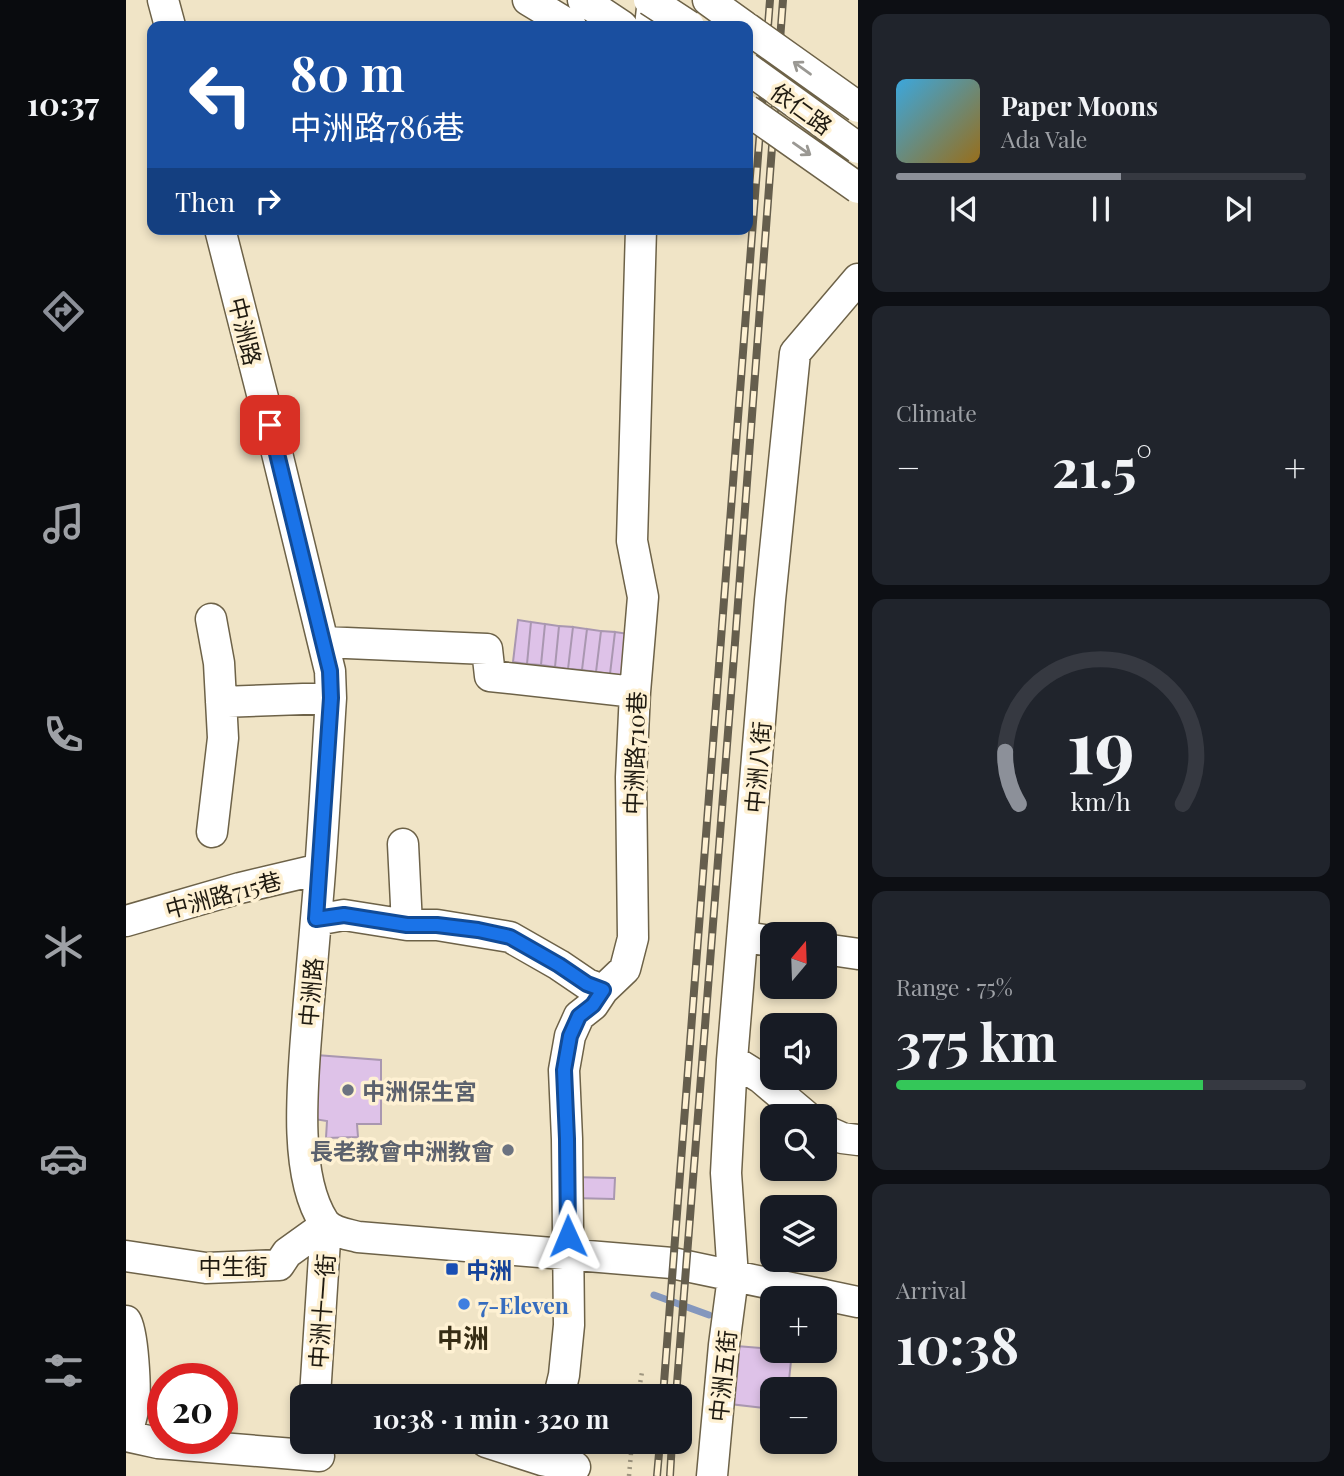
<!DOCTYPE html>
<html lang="en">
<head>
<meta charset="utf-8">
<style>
	:root { --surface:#171b24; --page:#20242c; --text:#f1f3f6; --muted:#9ea1a6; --line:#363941; --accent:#8c9099 }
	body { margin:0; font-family:"Playfair Display","Noto Sans TC",serif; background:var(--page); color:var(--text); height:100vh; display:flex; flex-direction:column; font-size:26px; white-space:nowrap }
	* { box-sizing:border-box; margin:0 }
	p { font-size:23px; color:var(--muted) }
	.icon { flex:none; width:38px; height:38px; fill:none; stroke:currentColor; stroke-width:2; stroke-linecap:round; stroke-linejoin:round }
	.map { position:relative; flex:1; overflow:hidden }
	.side { display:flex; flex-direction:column; gap:14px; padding:14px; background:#0d0f14; width:486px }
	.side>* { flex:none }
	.banner { position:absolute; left:21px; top:21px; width:606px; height:214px; border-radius:14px; box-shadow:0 4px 10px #0003; background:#1a4fa0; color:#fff; overflow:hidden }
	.needle { width:46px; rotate:19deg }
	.controls { position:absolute; left:634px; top:922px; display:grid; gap:14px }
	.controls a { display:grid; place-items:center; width:77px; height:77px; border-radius:14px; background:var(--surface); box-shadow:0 4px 10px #0003; font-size:35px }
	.speed { position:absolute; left:21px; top:1363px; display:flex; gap:14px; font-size:35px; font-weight:700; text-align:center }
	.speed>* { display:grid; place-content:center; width:91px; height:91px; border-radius:50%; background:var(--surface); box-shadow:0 4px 10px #0003; line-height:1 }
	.speed .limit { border:10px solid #d22; background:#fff; color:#111 }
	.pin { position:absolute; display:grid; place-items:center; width:60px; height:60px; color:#fff; margin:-30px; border-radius:14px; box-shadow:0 4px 10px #0006 }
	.me { position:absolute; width:77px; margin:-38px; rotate:359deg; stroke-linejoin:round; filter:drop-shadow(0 0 5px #0008) }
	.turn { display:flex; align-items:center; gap:24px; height:147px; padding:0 28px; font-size:32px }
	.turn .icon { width:91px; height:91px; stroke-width:2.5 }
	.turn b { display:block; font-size:49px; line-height:60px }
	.then { display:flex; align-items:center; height:66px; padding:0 28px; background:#0003; gap:14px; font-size:26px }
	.big { font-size:52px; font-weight:700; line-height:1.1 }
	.side .widget { flex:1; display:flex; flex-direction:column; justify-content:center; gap:10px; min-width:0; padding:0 24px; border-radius:14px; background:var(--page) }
	.side .dial { align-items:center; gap:0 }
	.dial svg { height:182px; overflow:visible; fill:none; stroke:var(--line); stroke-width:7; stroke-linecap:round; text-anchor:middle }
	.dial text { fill:var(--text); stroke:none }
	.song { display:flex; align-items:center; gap:21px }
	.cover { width:84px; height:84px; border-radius:10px; background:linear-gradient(135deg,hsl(200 70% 55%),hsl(40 70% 35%)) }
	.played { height:7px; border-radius:4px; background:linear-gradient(90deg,var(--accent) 55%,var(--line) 55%) }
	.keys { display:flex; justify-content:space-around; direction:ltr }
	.heat { display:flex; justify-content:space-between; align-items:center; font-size:38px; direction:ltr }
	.charge { height:10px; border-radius:5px; background:linear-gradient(90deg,#34c759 75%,var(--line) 0) }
	.trip { position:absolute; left:164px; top:1384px; width:402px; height:70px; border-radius:14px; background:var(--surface); box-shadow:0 4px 10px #0003; font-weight:700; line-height:70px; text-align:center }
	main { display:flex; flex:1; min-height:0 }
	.tabs { display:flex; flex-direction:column; width:126px; justify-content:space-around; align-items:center; background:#090b0e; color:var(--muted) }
	.tabs .icon { width:49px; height:49px }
	.tabs .active { color:var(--accent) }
	.tabs b { font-size:32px; color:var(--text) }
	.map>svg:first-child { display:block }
</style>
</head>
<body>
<main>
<nav class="tabs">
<b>10:37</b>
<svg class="icon active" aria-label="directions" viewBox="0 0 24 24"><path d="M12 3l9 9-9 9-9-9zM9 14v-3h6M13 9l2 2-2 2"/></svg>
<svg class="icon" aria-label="music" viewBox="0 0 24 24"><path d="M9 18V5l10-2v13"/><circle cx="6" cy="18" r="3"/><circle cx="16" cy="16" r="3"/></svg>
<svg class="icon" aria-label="phone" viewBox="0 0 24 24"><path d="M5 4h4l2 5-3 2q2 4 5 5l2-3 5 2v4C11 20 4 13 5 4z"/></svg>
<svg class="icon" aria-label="climate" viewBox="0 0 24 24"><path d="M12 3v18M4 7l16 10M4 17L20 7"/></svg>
<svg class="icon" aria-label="car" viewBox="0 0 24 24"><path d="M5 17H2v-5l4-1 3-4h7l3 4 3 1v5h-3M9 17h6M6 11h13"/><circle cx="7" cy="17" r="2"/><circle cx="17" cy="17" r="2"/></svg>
<svg class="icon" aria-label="filters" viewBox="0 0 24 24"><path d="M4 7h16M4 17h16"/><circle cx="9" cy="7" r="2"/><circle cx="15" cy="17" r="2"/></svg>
</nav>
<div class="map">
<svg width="732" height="1476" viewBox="0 0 732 1476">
	<rect width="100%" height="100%" fill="#f0e4c6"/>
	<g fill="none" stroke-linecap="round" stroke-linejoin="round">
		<path stroke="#8497bd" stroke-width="7" d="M528,1295L583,1315"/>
	</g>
	<path fill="#dec2e8" stroke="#a997b0" stroke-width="2" d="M392,620L405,622L401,664L387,662Z
		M405,622L419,624L415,665L401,664Z
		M419,624L433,626L429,667L415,665Z
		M433,626L447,627L442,669L429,667Z
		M447,627L461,629L456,670L442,669Z
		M461,629L475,631L470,672L456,670Z
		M475,631L489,632L484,674L470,672Z
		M489,632L503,634L498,676L484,674Z
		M190,1055L255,1060V1124H231L232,1137L200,1138L201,1121L188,1119Z
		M446,1177L489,1178L488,1199L446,1198Z
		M610,1346L646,1349V1351H666L662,1390H646V1409L604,1404Z"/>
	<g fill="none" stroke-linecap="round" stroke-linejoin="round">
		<defs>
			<path id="minor" d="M37,0L44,26
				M402,0L445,26
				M457,0L496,26
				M582,0L618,26
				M524,26L527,0
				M94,229L150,449L204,671L205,698C201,760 198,822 193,884C189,927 186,970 182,1012C178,1070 165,1172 198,1222C205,1232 221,1234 232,1237L546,1263L732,1302
				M85,619L93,663L97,738L86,832
				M197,642L361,649L364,676L509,692
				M95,702L205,698
				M277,844L281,925
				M190,920L218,915L281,925H311L384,937L433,965L461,984L477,990
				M0,921L114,888L194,869
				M617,937L646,941
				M698,949L732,954
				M606,1060L635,1078L680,1116
				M698,1130L716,1138L732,1140
				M0,1256L80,1268L153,1265L161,1253L200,1225
				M0,1321C7,1331 10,1390 8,1404C7,1414 3,1426 0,1436
				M189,1396L200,1225
				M433,1396L438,1375L443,1325L441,1139L438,1070L444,1036L453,1016L467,1005L477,990L499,969L507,938L505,777L509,692L517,597L506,541L515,229
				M0,1436L32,1443L193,1456
				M360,1442L416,1460L449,1467
				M586,1476L598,1345L607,1277L600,1173L606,1060L644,600L669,353L732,279"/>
		</defs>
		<use href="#minor" stroke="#6d6248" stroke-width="33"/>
		<path stroke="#9e957f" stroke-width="4.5" stroke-dasharray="2 5" stroke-linecap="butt" d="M512,1396L516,1372
			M503,1476L506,1442"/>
		<use href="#minor" stroke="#fff" stroke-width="30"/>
		<defs>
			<path id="rail" d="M537,1396L644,0
				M550,1396L609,643L657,0
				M531,1476L534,1442
				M544,1476L546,1442"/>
		</defs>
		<use href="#rail" stroke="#655e4d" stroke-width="8"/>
		<use href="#rail" stroke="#fef1d3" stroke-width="5" stroke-dasharray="16" stroke-linecap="butt"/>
		<defs>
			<path id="minor-bridge" d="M523,0L563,26
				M621,28L732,107
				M621,68L732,148
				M621,110L732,188"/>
		</defs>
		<use href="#minor-bridge" stroke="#6d6248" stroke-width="33" stroke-linecap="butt"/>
		<use href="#minor-bridge" stroke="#fff" stroke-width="30"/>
	</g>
	<defs><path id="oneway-shaft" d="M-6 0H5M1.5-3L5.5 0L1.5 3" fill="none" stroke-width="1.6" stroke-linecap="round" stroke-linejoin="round" transform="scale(1.75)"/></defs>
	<g stroke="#9a9893">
		<use href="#oneway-shaft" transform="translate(676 68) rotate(-144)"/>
		<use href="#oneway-shaft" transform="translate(676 149) rotate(35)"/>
	</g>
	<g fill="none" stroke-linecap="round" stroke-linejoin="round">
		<defs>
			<path id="route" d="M144,425L204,671L205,698L190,919L218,915L281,925H311L352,930L384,937L433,965L461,984L477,990L467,1005L453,1016L444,1036L438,1070L441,1139L442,1236"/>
		</defs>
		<use href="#route" stroke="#114b97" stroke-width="18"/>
		<use href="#route" stroke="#1a73e8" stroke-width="12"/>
	</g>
	<g fill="#6b7280" stroke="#fef1d3" stroke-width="2.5">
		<circle cx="222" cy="1090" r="7"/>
		<circle cx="382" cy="1150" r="7"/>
	</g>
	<rect fill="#1a4fb4" stroke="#fef1d3" stroke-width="2.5" x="319" y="1262" width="14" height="14" rx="3.5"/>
	<circle fill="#3f7fe0" stroke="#fef1d3" stroke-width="2.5" cx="338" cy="1304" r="7"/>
	<g text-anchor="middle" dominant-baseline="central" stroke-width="7" stroke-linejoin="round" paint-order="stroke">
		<g font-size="23" fill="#1f1a10" stroke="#fef1d3">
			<text transform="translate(676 108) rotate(36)">依仁路</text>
			<text transform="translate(120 331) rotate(76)">中洲路</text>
			<text transform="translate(508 753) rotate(-88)">中洲路710巷</text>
			<text transform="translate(631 767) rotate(-85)">中洲八街</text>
			<text transform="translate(97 894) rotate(-15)">中洲路715巷</text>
			<text transform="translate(184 992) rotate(-85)">中洲路</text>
			<text x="107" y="1265">中生街</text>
			<text transform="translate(195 1311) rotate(-86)">中洲十一街</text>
			<text transform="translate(596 1376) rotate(-84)">中洲五街</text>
		</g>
		<g font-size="23" font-weight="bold" fill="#5b616d" stroke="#fef1d3" text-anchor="start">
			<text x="236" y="1090">中洲保生宮</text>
			<text x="368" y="1150" text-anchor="end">長老教會中洲教會</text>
		</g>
		<g font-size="23" font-weight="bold" fill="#164399" stroke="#fef1d3" text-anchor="start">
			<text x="340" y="1269">中洲</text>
		</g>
		<g font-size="23" font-weight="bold" fill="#366cbe" stroke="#fef1d3" text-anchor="start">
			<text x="352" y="1304">7-Eleven</text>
		</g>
		<g font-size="26" font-weight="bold" fill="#362c14" stroke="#fef1d3">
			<text x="337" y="1337">中洲</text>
		</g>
	</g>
</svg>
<div class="controls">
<a><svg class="needle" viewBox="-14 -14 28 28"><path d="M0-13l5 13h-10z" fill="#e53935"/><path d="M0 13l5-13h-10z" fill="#9ea1a6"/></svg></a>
<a><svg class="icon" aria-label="sound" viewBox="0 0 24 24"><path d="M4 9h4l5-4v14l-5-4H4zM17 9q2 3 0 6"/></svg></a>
<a><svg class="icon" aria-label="search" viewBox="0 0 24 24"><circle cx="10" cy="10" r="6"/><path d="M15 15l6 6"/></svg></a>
<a><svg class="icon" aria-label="layers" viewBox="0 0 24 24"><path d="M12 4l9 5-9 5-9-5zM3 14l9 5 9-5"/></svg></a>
<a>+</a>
<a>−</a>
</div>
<div class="speed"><div class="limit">20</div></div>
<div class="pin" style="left:144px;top:425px;background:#d93025"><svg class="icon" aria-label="arrive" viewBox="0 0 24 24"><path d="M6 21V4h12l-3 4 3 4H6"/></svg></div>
<svg class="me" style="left:442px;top:1236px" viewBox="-20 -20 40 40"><path d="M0-17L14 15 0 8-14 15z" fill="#1a73e8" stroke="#fff" stroke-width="4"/></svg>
<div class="trip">10:38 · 1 min · 320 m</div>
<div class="banner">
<div class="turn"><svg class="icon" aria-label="left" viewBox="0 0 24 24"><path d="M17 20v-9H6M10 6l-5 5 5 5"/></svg><div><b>80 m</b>中洲路786巷</div></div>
<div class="then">Then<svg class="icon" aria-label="right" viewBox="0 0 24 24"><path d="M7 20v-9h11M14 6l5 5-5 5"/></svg></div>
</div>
</div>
<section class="side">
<div class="widget">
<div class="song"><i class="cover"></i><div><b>Paper Moons</b><p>Ada Vale</p></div></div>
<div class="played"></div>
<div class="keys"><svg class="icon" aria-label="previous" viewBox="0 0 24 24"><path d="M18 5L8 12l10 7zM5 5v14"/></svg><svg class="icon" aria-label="pause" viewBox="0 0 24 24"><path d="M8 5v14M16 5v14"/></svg><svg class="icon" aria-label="next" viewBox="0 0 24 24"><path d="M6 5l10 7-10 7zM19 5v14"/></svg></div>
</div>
<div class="widget"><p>Climate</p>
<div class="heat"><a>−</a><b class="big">21.5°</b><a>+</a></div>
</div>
<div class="widget dial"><svg viewBox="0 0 100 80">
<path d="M14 69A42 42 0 1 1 86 69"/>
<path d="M14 69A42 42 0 0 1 8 46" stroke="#8c9099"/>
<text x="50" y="56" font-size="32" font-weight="700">19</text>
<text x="50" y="72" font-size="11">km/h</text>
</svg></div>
<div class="widget"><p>Range · 75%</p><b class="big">375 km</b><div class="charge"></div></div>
<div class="widget"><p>Arrival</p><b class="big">10:38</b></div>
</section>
</main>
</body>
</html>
